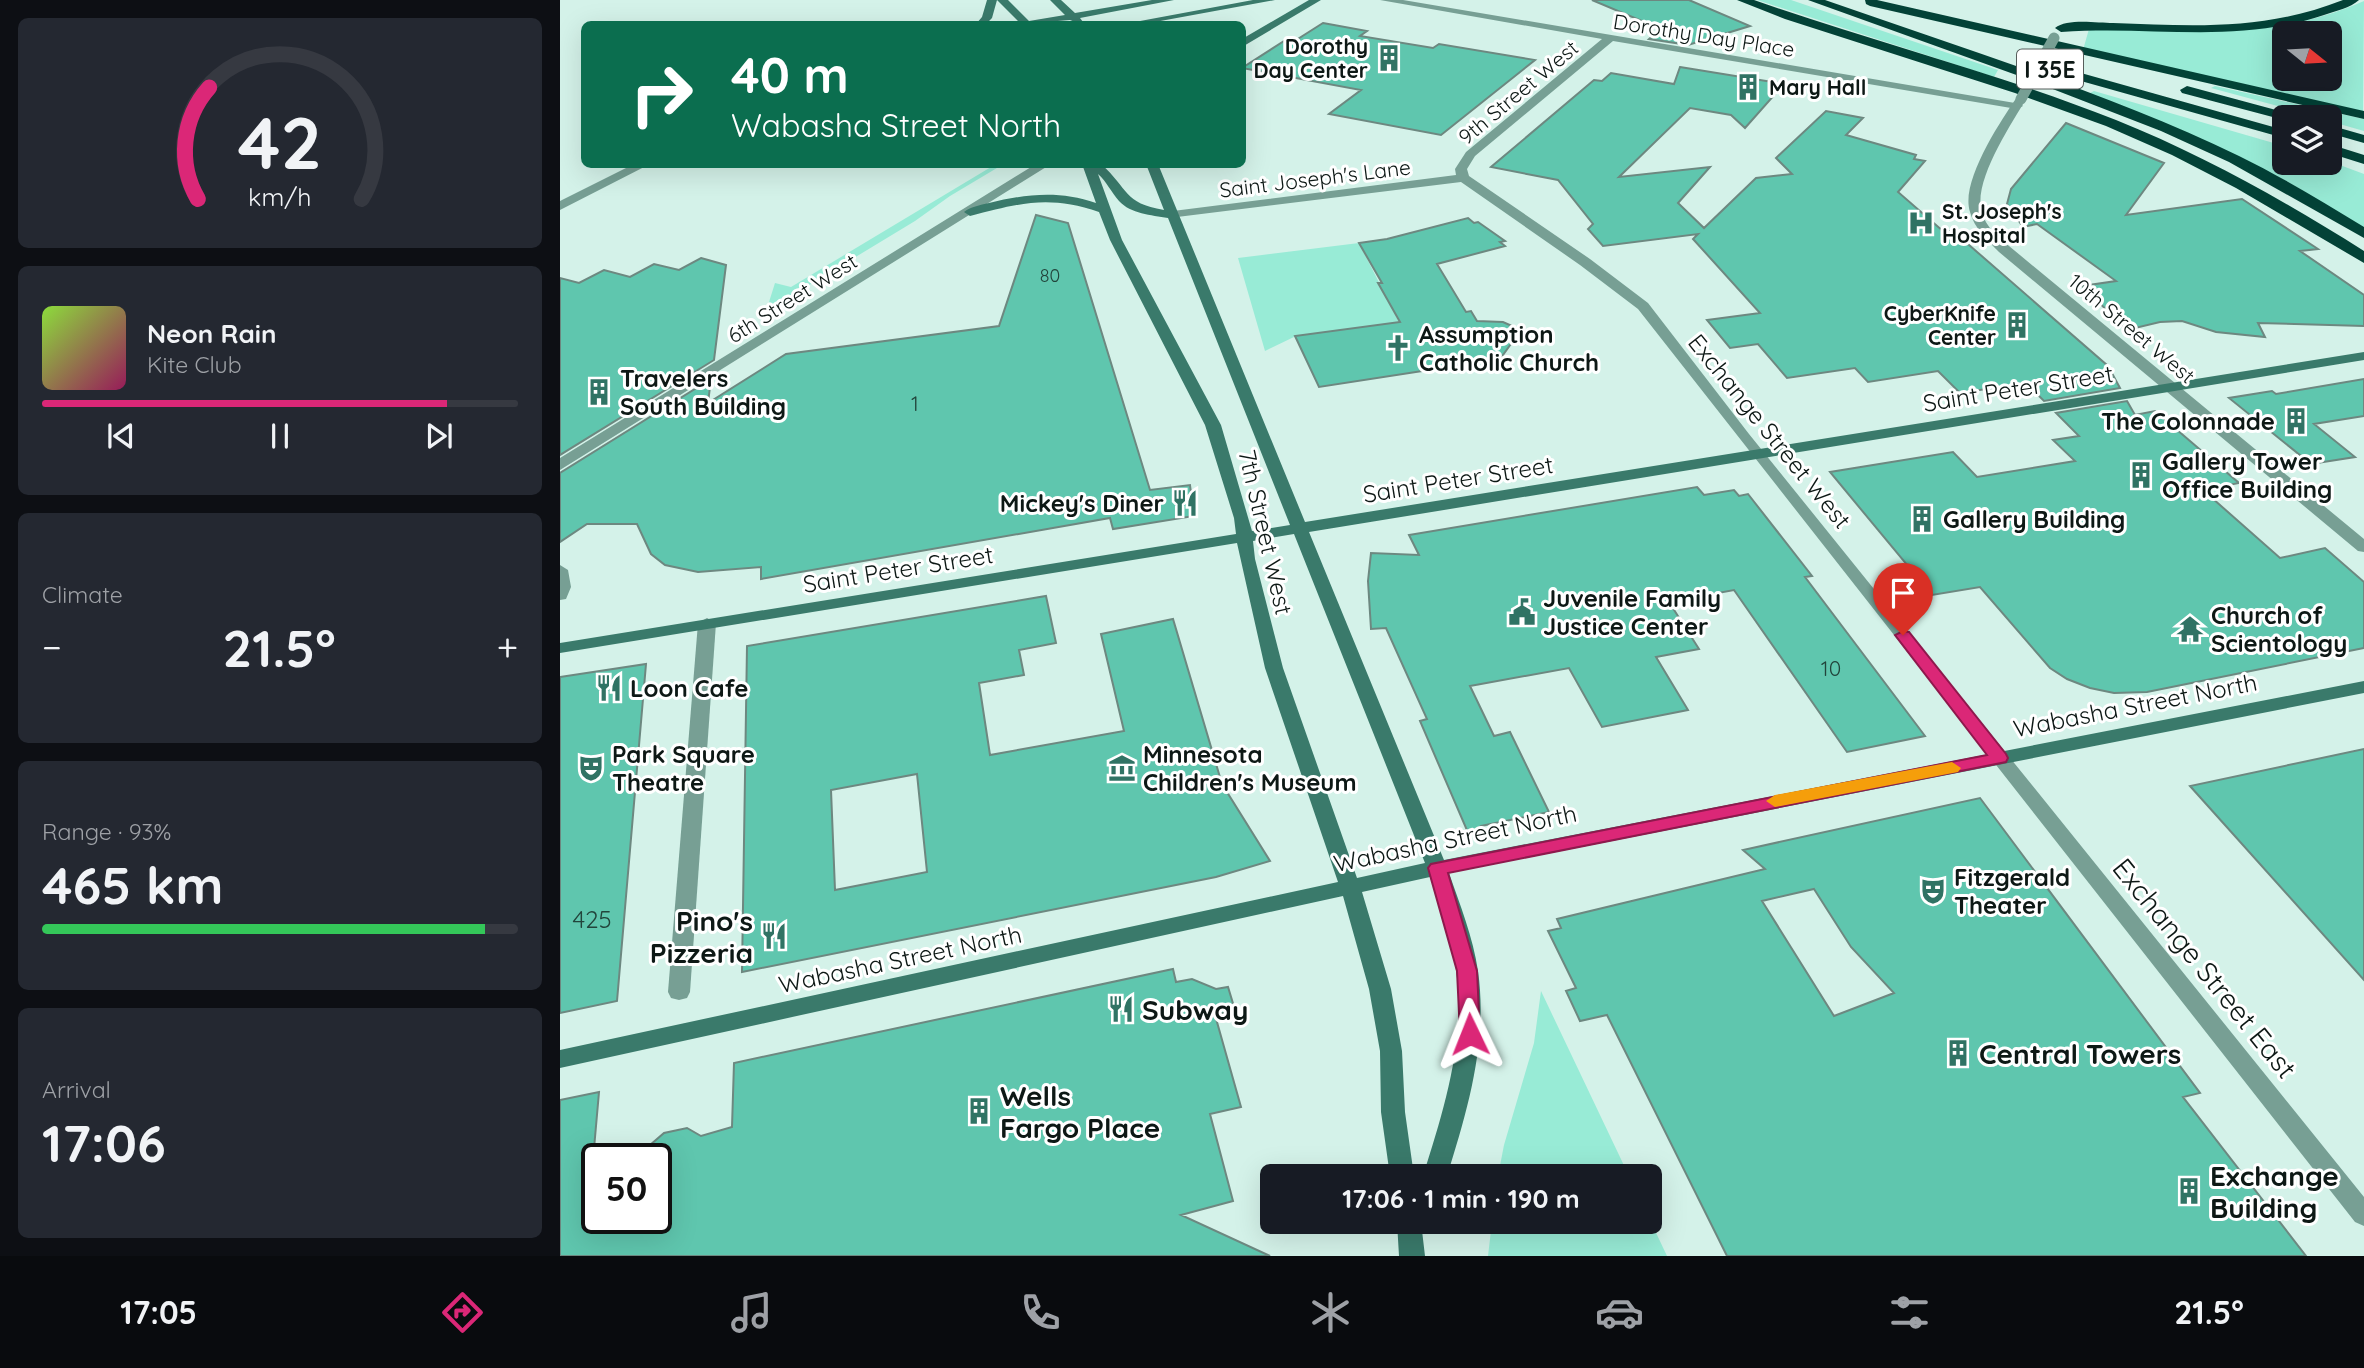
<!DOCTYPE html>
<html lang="en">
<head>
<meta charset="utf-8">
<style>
	:root { --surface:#171b24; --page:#242831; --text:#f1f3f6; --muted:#9ea1a6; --line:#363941; --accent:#db2777 }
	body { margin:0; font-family:Quicksand,sans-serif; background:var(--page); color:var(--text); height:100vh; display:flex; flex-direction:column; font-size:26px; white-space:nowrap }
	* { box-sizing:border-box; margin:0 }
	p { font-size:23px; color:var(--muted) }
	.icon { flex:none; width:38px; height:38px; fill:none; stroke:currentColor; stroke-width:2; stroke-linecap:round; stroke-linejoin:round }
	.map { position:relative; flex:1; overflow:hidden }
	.side { display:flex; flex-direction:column; gap:18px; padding:18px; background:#0d0f14; width:560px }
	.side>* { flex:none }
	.hud { position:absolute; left:21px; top:21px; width:665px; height:147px; border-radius:10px; box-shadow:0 7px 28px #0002; background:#0b6e4f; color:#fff; overflow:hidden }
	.needle { width:46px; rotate:108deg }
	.tools { position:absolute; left:1712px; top:21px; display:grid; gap:14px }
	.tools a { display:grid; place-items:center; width:70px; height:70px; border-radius:10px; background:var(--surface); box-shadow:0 7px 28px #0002; font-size:35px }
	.speed { position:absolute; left:21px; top:1143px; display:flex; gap:14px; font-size:35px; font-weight:700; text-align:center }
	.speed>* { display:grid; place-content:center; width:91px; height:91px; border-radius:50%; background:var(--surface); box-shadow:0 7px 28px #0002; line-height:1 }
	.speed .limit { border:4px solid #111; border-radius:10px; background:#fff; color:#111 }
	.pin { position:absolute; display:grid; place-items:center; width:60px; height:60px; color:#fff; margin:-72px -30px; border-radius:50% 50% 50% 0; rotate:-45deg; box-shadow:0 0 7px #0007 }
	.pin .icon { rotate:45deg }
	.me { position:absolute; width:77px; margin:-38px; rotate:358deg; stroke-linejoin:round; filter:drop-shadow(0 0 5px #0008) }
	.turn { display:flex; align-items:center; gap:24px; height:147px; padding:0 35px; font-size:32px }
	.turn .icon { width:91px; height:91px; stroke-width:2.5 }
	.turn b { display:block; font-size:49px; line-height:60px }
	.big { font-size:52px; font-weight:700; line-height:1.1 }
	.side .card { flex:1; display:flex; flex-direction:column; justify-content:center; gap:10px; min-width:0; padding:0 24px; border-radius:10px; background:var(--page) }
	.side .dial { align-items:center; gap:0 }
	.dial svg { height:182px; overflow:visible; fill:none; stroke:var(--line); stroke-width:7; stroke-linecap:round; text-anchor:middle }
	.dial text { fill:var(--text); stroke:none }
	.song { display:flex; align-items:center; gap:21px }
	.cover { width:84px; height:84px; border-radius:10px; background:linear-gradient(135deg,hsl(90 70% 55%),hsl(330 70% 35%)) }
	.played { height:7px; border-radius:4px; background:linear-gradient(90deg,var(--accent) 85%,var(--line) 85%) }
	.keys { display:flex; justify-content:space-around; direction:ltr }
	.heat { display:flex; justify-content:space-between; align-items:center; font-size:38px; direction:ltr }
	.charge { height:10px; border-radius:5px; background:linear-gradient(90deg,#34c759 93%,var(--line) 0) }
	.trip { position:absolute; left:700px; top:1164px; width:402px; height:70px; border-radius:10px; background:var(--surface); box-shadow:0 7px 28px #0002; font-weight:700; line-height:70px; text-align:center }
	.tab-bar { display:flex; height:112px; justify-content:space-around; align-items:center; background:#090b0e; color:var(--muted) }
	.tab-bar .icon { width:49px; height:49px }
	.tab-bar .active { color:var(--accent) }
	.tab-bar b { font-size:32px; color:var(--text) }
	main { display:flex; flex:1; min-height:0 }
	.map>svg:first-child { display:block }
</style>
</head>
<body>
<main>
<section class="side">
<div class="card dial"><svg viewBox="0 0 100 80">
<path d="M14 69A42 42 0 1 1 86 69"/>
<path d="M14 69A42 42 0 0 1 19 20" stroke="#db2777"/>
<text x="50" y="56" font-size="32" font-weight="700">42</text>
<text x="50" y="72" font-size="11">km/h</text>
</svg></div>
<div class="card">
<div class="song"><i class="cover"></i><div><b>Neon Rain</b><p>Kite Club</p></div></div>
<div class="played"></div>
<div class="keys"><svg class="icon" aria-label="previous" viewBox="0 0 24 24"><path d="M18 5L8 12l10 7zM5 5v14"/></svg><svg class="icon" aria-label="pause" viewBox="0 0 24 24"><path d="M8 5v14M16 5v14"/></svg><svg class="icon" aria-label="next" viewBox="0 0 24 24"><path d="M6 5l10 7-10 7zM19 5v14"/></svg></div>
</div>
<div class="card"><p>Climate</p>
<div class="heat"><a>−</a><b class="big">21.5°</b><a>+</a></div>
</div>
<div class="card"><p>Range · 93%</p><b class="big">465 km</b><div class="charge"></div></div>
<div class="card"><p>Arrival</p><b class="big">17:06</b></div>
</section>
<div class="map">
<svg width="1804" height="1256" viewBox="0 0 1804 1256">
	<rect width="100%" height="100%" fill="#d4f2e9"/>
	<path fill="#98ebd6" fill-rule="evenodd" d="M1197,0H1231L1438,70L1434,77Z
		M1804,1L1803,112L1523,50L1529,29C1629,28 1708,43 1804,1ZM1724,33H1769V79H1724Z
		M1655,86L1804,119V131L1769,121V117H1758L1651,88Z
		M1534,91L1724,146V163L1769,161L1804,174V228L1728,182L1674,155L1528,94Z
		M436,164L442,165L390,196L355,221L213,307L209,302L215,283L231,287Z
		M799,243L839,322L736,336L705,351L678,258Z
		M981,991L1069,1176H938L944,1145L974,1043Z
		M1090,1220L1107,1256H928L932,1222Z"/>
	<path fill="#5fc6ae" stroke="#6d8880" stroke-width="2" fill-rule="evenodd" d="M1032,0H1129L1190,26L1128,45L1089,39L1101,29Z
		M763,23L807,31L800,36L873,48L879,44L975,60L881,135L769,114L801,90L682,68L724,41L733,42Z
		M1120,67L1224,84L1185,128L1171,115L1130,108L1059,177L1150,167L1118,203L1144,228L1196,178L1232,174L1216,158L1266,111L1303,118L1286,135L1356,155L1354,159L1365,161L1338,192L1384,232L1393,231L1548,366L1560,388L1484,401L1466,383L1400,393L1378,371L1308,382L1295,368L1227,378L1198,344L1170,348L1147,320L1200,313L1133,239L1138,234L1043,246L1028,229L1033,224L998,180L931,167L1034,80L1042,81L1051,73L1114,84Z
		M1506,123L1604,163L1566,215L1682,199L1758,249L1740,251L1804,295V326L1698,323L1705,337L1656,332L1622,321L1600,322L1567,330L1522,286L1556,281L1477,224L1463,227L1447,204L1451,189Z
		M476,215L508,223L590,490L630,485L634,516L553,529L550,518L201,579V567L138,572L105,565L91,554L77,524H27L0,542V473L151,379L148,403L226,354L439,326Z
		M908,218L914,223L918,222L945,241L940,242L945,246L877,264L906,312L911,311L917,321L943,322L961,330L940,359L759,387L735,336L840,322L818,283H822L799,243L827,239Z
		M141,258L166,265L154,360L0,455V278L19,283L44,270L70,277L94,264L119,270Z
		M1804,379V416L1754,424L1795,457L1751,464L1669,398L1712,391L1716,394Z
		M1567,401L1575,415L1595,411L1679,483L1643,490L1720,558L1765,548L1804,582V648L1587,692L1554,693L1530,688L1507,679L1490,668L1420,587L1372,595L1270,472L1393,452L1417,477L1515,461L1493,440L1519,436L1496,413Z
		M1137,487L1144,495L1174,490L1179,496L1188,494L1252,576L1245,577L1365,736L1287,752L1174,590L1109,602L1139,649L1096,657L1128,710L1042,727L1009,668L910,686L934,736L950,732L989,812L921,826L909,835L860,721L867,719L826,628L811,629L808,581L811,553L859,555L849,535Z
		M486,596L496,643L459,650L464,675L419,683L430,755L564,731L541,634L613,619L662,784L710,861L656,877L182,972L187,646ZM357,774L367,872L275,890L271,790Z
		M86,664L57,1001L0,1013V677Z
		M1804,749V980L1630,786Z
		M1420,798L1640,1093L1623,1097L1746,1256H1167L1047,1015L1020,1021L1006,991L1016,988L988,931L1001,928L997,919L1205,869L1183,850ZM1254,889L1291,947L1334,993L1274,1016L1202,901Z
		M613,969L616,982L632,979L656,989L668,987L675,1010L655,1015L681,1107L650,1114L673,1201L621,1215L710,1256H0V1100L39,1092L33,1160L37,1159V1218H96V1158H75L104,1133L127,1128L141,1136L172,1127L174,1063Z"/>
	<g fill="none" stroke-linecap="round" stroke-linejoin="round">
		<path fill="#779f94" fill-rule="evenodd" d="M147,618L156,623L130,992L127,998L119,1000L111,998L108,992L138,623Z"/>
		<path fill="#779f94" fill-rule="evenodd" d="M820,0H843L1461,104L1463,106L1457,109L1053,41L915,156L907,169L909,176L1030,259L1088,303L1189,434L1804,1197V1226L1795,1222L1078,309L1020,265L901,182L609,218L607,215L613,211L896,175L895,169L906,152L1042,39Z
			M0,565L8,570L11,587L6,599L0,600Z"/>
		<path fill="#779f94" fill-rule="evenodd" d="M1457,97L1466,99C1451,125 1412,182 1422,213C1426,227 1438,237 1449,246L1804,539V552L1798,551L1439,252C1428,241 1414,228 1410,212C1400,182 1440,122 1457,97Z
			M74,164H90L0,210V201Z
			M476,164H491L0,470V458Z"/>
		<path fill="#3a7a6b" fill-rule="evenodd" d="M427,0H437L432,18L426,24H416L422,17Z
			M437,0H448L469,21L505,15L490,0H501L515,13L592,0H614L520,18L523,22L520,24L510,20L461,24Z
			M693,0H715L584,24H564Z
			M749,0H761L682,47V39Z
			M522,164H541C569,189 563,203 604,210L586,164H598L745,522L1804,352V360L749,532L884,860L1804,681V693L889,873C900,905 913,937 918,971C928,1041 908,1109 887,1176H863C884,1109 906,1041 896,970C892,938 880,907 870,877L802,892L831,989L842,1051L845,1112L854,1176H830L821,1112L820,1051L809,989L783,896L0,1068V1050L778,882L705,668L677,543L0,653V643L676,534L674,518L645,425L550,240L539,212C489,195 460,203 410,216L404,212C410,207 420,205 429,203C466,194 499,190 536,203ZM538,174C547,182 551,192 559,201C571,214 591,215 608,218L730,525L692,531L661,425L562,240ZM734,534L865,863L797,878L723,668L695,559L693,541Z
			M837,1222H861L865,1256H839Z"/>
		<path fill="#034237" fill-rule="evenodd" d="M1177,0H1194C1314,42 1438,73 1556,120C1643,155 1725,201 1804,251V263L1676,188L1612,155L1546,126L1455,93L1225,19Z
			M1248,0H1265C1404,49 1546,92 1679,156C1722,177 1763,202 1804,227V238L1669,162L1601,131L1462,77Z
			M1305,0H1317L1804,111V119L1310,6L1306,4Z
			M1783,0H1799C1790,8 1776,11 1764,15C1673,45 1593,25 1501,32L1495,28C1507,18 1537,23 1553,23C1635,26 1704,31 1783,0Z
			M1464,57L1724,130V138L1460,64V58Z
			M1627,86L1731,114L1733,117H1724V120L1622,93L1620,90Z
			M1769,125L1804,135V143L1769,133Z
			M1769,144L1804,155V164L1769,153Z"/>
		<path stroke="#779f94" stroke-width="11" d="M1461,99L1494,38"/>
	</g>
	<path fill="#db2777" stroke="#8e194d" stroke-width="2" d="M1343,631L1349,632L1446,754L1448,758L1446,762L888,873L917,971L920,1034L917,1039L910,1042L903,1039L900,1034L897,971L868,868L871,864L1427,755L1335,635Z"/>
	<path fill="#f59e0b" d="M1392,762L1401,768L1398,772L1215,807L1206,801L1215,795Z"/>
	<defs>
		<symbol id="building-bare" viewBox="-9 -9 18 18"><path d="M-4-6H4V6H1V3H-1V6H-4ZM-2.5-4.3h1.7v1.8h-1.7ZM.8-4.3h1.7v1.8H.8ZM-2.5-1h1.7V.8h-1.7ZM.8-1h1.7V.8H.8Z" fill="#307364" stroke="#fff" stroke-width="2.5" paint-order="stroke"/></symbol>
		<symbol id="hospital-bare" viewBox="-9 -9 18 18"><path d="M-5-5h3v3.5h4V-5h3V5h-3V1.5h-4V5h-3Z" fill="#307364" stroke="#fff" stroke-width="2.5" paint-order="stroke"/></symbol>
		<symbol id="church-bare" viewBox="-9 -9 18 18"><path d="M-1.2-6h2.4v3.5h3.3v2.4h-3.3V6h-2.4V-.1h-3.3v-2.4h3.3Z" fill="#307364" stroke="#fff" stroke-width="2.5" paint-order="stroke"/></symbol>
		<symbol id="restaurant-bare" viewBox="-9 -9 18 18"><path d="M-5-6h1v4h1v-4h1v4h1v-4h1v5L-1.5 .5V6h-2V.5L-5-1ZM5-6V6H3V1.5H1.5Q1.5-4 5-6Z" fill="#307364" stroke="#fff" stroke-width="2.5" paint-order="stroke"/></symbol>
		<symbol id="civic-bare" viewBox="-9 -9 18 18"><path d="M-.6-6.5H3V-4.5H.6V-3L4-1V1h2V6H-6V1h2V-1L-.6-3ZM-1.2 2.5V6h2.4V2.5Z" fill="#307364" stroke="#fff" stroke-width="2.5" paint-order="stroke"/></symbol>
		<symbol id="temple-bare" viewBox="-9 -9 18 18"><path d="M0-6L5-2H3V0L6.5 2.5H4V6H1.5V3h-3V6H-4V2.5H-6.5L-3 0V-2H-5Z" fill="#307364" stroke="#fff" stroke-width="2.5" paint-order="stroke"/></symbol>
		<symbol id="theatre-bare" viewBox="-9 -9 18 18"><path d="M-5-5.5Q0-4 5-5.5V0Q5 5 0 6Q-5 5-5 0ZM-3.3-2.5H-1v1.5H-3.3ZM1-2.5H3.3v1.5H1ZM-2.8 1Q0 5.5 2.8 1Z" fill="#307364" stroke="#fff" stroke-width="2.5" paint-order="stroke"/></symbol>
		<symbol id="museum-bare" viewBox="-9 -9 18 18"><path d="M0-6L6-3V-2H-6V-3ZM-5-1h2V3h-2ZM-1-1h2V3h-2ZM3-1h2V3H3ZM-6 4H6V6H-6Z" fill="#307364" stroke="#fff" stroke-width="2.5" paint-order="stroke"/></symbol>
	</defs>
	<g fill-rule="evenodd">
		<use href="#building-bare" x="810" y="39" width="38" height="38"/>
		<use href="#building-bare" x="1169" y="68" width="38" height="38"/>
		<use href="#hospital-bare" x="1342" y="204" width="38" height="38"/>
		<use href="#building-bare" x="1438" y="306" width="38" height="38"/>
		<use href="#church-bare" x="819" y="329" width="38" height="38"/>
		<use href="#building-bare" x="20" y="373" width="38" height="38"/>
		<use href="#building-bare" x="1717" y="402" width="38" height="38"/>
		<use href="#building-bare" x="1562" y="456" width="38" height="38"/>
		<use href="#restaurant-bare" x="606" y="484" width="38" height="38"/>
		<use href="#building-bare" x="1343" y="500" width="38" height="38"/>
		<use href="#civic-bare" x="943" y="593" width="38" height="38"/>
		<use href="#temple-bare" x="1611" y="610" width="38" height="38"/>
		<use href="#restaurant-bare" x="30" y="669" width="38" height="38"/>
		<use href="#theatre-bare" x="12" y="749" width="38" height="38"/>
		<use href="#museum-bare" x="543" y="749" width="38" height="38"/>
		<use href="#theatre-bare" x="1354" y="872" width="38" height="38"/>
		<use href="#restaurant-bare" x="195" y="917" width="38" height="38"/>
		<use href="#restaurant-bare" x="542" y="990" width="38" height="38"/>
		<use href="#building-bare" x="1379" y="1034" width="38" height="38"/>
		<use href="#building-bare" x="400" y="1092" width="38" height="38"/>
		<use href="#building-bare" x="1610" y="1172" width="38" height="38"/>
	</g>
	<g text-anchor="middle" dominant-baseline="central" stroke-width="6" stroke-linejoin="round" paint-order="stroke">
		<g font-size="18" fill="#22443b">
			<text x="490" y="275">80</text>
		</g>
		<g font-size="21" fill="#0d1815" stroke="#fff">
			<text transform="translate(1144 35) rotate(9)">Dorothy Day Place</text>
			<text transform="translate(958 92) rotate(-40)">9th Street West</text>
			<text transform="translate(755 178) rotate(-7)">Saint Joseph's Lane</text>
			<text transform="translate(232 298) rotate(-32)">6th Street West</text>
			<text transform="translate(1572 328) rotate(40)">10th Street West</text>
		</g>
		<g font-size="21" font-weight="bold" fill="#0d1815" stroke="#fff" text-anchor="end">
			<text x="808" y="46">Dorothy<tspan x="808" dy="24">Day Center</tspan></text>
			<text x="1209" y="87" text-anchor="start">Mary Hall</text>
			<text x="1382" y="211" text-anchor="start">St. Joseph's<tspan x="1382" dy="24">Hospital</tspan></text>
			<text x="1436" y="313">CyberKnife<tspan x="1436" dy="24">Center</tspan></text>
		</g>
		<g font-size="21" fill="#22443b">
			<text x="355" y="403">1</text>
			<text x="1271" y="668">10</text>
		</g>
		<rect fill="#fff" stroke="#565d5b" stroke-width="2" x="1457" y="49.5" width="66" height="39" rx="5"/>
		<g font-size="23" font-weight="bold" fill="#0d1815">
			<text x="1490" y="69">I 35E</text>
		</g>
		<g font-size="24" font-weight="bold" fill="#0d1815" stroke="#fff" text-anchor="start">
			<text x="859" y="334">Assumption<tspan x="859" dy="28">Catholic Church</tspan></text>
			<text x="60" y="378">Travelers<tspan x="60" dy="28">South Building</tspan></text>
			<text x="1715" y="421" text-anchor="end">The Colonnade</text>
			<text x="1602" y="461">Gallery Tower<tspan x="1602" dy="28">Office Building</tspan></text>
			<text x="604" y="503" text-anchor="end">Mickey's Diner</text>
			<text x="1383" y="519">Gallery Building</text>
			<text x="983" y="598">Juvenile Family<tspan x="983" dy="28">Justice Center</tspan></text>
			<text x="1651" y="615">Church of<tspan x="1651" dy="28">Scientology</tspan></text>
			<text x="70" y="688">Loon Cafe</text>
			<text x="52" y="754">Park Square<tspan x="52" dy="28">Theatre</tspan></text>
			<text x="583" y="754">Minnesota<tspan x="583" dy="28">Children's Museum</tspan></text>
			<text x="1394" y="877">Fitzgerald<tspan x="1394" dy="28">Theater</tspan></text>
		</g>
		<g font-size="24" fill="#0d1815" stroke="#fff">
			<text transform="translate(1458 388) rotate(-9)">Saint Peter Street</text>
			<text transform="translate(1210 431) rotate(51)">Exchange Street West</text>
			<text transform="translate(898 479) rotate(-9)">Saint Peter Street</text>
			<text transform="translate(706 532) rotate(77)">7th Street West</text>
			<text transform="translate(338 569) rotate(-9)">Saint Peter Street</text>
			<text transform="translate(1575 705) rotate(-11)">Wabasha Street North</text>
			<text transform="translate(895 838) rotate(-12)">Wabasha Street North</text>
			<text transform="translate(340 959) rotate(-12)">Wabasha Street North</text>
		</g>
		<g font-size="24" fill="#22443b">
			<text x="32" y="919">425</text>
		</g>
		<g font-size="28" font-weight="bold" fill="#0d1815" stroke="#fff" text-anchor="start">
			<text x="193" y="920" text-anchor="end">Pino's<tspan x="193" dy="32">Pizzeria</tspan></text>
			<text x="582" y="1009">Subway</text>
			<text x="1419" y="1053">Central Towers</text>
			<text x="440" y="1095">Wells<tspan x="440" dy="32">Fargo Place</tspan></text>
			<text x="1650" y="1175">Exchange<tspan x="1650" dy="32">Building</tspan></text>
		</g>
		<g font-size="28" fill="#0d1815" stroke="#fff">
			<text transform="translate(1645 968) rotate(51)">Exchange Street East</text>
		</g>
	</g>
</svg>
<div class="tools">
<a><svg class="needle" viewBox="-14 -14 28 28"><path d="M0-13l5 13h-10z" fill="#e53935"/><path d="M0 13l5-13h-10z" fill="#9ea1a6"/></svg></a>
<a><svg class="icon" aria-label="layers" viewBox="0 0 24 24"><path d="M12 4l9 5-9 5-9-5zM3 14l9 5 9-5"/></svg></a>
</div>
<div class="speed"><div class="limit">50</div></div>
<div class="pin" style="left:1343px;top:635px;background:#d93025"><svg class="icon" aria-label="arrive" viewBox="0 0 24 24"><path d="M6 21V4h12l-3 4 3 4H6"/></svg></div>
<svg class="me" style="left:910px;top:1034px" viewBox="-20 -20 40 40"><path d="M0-17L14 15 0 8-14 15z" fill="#db2777" stroke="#fff" stroke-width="4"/></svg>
<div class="trip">17:06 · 1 min · 190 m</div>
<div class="hud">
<div class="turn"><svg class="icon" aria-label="right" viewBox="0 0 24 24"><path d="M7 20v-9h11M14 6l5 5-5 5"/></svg><div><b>40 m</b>Wabasha Street North</div></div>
</div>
</div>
</main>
<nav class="tab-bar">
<b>17:05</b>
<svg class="icon active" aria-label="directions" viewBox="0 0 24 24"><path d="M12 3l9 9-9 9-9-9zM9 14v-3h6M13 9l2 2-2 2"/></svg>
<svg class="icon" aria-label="music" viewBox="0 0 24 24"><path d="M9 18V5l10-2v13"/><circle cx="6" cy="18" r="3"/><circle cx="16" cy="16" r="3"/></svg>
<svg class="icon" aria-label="phone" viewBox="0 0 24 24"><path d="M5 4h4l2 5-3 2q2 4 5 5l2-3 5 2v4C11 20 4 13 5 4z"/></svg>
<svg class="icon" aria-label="climate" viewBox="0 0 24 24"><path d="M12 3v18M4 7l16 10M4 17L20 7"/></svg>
<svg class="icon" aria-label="car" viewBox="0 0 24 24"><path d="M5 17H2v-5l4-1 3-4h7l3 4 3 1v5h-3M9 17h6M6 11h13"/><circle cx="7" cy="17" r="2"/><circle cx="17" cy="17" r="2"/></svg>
<svg class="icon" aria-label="filters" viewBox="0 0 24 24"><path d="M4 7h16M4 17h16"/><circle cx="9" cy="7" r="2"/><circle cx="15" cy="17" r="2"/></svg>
<b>21.5°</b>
</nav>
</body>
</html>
